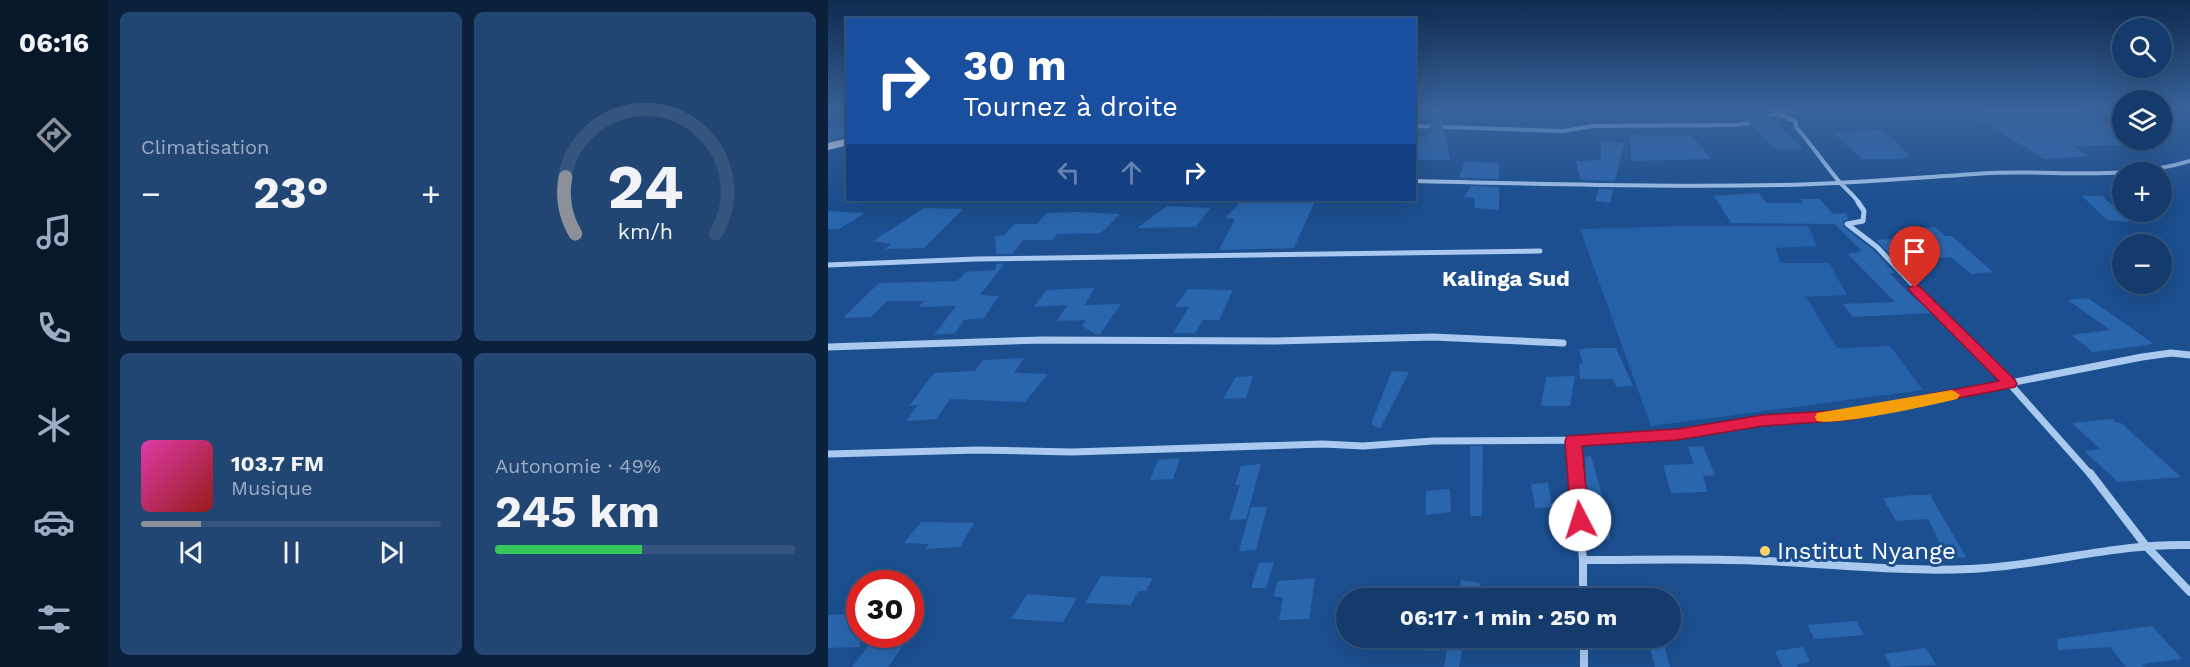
<!DOCTYPE html>
<html lang="fr">
<head>
<meta charset="utf-8">
<style>
	:root { --surface:#143b6b; --page:#214673; --text:#f1f3f6; --muted:#9dadc1; --line:#33557e; --accent:#8c9099 }
	body { margin:0; font-family:"Work Sans",sans-serif; background:var(--page); color:var(--text); height:100vh; display:flex; flex-direction:column; font-size:22px; white-space:nowrap }
	* { box-sizing:border-box; margin:0 }
	p { font-size:20px; color:var(--muted) }
	.icon { flex:none; width:33px; height:33px; fill:none; stroke:currentColor; stroke-width:2; stroke-linecap:round; stroke-linejoin:round }
	.map { position:relative; flex:1; overflow:hidden }
	.panel { display:flex; flex-direction:column; gap:12px; padding:12px; background:#0b203b; width:720px }
	.panel>* { flex:none }
	.banner { position:absolute; left:18px; top:18px; width:570px; height:183px; border-radius:0px; box-shadow:0 6px 24px #0002,0 0 0 2px var(--line); background:#1a4fa0; color:#fff; overflow:hidden }
	.controls { position:absolute; left:1284px; top:18px; display:grid; gap:12px }
	.controls a { display:grid; place-items:center; width:60px; height:60px; border-radius:50%; background:var(--surface); box-shadow:0 6px 24px #0002,0 0 0 2px var(--line); font-size:30px }
	.speed { position:absolute; left:18px; top:570px; display:flex; gap:12px; font-size:30px; font-weight:700; text-align:center }
	.speed>* { display:grid; place-content:center; width:78px; height:78px; border-radius:50%; background:var(--surface); box-shadow:0 6px 24px #0002,0 0 0 2px var(--line); line-height:1 }
	.speed .limit { border:9px solid #d22; background:#fff; color:#111 }
	.pin { position:absolute; display:grid; place-items:center; width:51px; height:51px; color:#fff; margin:-62px -26px; border-radius:50% 50% 50% 0; rotate:-45deg; box-shadow:0 0 6px #0007 }
	.pin .icon { rotate:45deg }
	.me { position:absolute; width:66px; margin:-33px; rotate:355deg; stroke-linejoin:round; filter:drop-shadow(0 0 4px #0008) }
	.turn { display:flex; align-items:center; gap:21px; height:126px; padding:0 18px; font-size:27px }
	.turn .icon { width:78px; height:78px; stroke-width:2.5 }
	.turn b { display:block; font-size:42px; line-height:51px }
	.lanes { display:flex; align-items:center; height:57px; padding:0 18px; background:#0003; justify-content:center; gap:30px; direction:ltr }
	.lanes .off { opacity:.35 }
	.big { font-size:45px; font-weight:700; line-height:1.1 }
	.panel .tile { flex:1; display:flex; flex-direction:column; justify-content:center; gap:9px; min-width:0; padding:0 21px; border-radius:9px; background:var(--page) }
	.panel .dial { align-items:center; gap:0 }
	.dial svg { height:156px; overflow:visible; fill:none; stroke:var(--line); stroke-width:7; stroke-linecap:round; text-anchor:middle }
	.dial text { fill:var(--text); stroke:none }
	.song { display:flex; align-items:center; gap:18px }
	.cover { width:72px; height:72px; border-radius:9px; background:linear-gradient(135deg,hsl(320 70% 55%),hsl(0 70% 35%)) }
	.played { height:6px; border-radius:3px; background:linear-gradient(90deg,var(--accent) 20%,var(--line) 20%) }
	.keys { display:flex; justify-content:space-around; direction:ltr }
	.heat { display:flex; justify-content:space-between; align-items:center; font-size:33px; direction:ltr }
	.charge { height:9px; border-radius:4px; background:linear-gradient(90deg,#34c759 49%,var(--line) 0) }
	.panel .tiles { flex:1; display:grid; gap:12px; grid-template-columns:repeat(2,1fr) }
	.trip { position:absolute; left:508px; top:588px; width:345px; height:60px; border-radius:30px; background:var(--surface); box-shadow:0 6px 24px #0002,0 0 0 2px var(--line); font-weight:700; line-height:60px; text-align:center }
	main { display:flex; flex:1; min-height:0 }
	.dock { display:flex; flex-direction:column; width:108px; justify-content:space-around; align-items:center; background:#08182b; color:var(--muted) }
	.dock .icon { width:42px; height:42px }
	.dock .active { color:var(--accent) }
	.dock b { font-size:27px; color:var(--text) }
	.map>svg:first-child { display:block }
</style>
</head>
<body>
<main>
<nav class="dock">
<b>06:16</b>
<svg class="icon active" aria-label="directions" viewBox="0 0 24 24"><path d="M12 3l9 9-9 9-9-9zM9 14v-3h6M13 9l2 2-2 2"/></svg>
<svg class="icon" aria-label="music" viewBox="0 0 24 24"><path d="M9 18V5l10-2v13"/><circle cx="6" cy="18" r="3"/><circle cx="16" cy="16" r="3"/></svg>
<svg class="icon" aria-label="phone" viewBox="0 0 24 24"><path d="M5 4h4l2 5-3 2q2 4 5 5l2-3 5 2v4C11 20 4 13 5 4z"/></svg>
<svg class="icon" aria-label="climate" viewBox="0 0 24 24"><path d="M12 3v18M4 7l16 10M4 17L20 7"/></svg>
<svg class="icon" aria-label="car" viewBox="0 0 24 24"><path d="M5 17H2v-5l4-1 3-4h7l3 4 3 1v5h-3M9 17h6M6 11h13"/><circle cx="7" cy="17" r="2"/><circle cx="17" cy="17" r="2"/></svg>
<svg class="icon" aria-label="filters" viewBox="0 0 24 24"><path d="M4 7h16M4 17h16"/><circle cx="9" cy="7" r="2"/><circle cx="15" cy="17" r="2"/></svg>
</nav>
<section class="panel">
<div class="tiles">
<div class="tile"><p>Climatisation</p>
<div class="heat"><a>−</a><b class="big">23°</b><a>+</a></div>
</div>
<div class="tile dial"><svg viewBox="0 0 100 80">
<path d="M14 69A42 42 0 1 1 86 69"/>
<path d="M14 69A42 42 0 0 1 9 40" stroke="#8c9099"/>
<text x="50" y="56" font-size="32" font-weight="700">24</text>
<text x="50" y="72" font-size="11">km/h</text>
</svg></div>
<div class="tile">
<div class="song"><i class="cover"></i><div><b>103.7 FM</b><p>Musique</p></div></div>
<div class="played"></div>
<div class="keys"><svg class="icon" aria-label="previous" viewBox="0 0 24 24"><path d="M18 5L8 12l10 7zM5 5v14"/></svg><svg class="icon" aria-label="pause" viewBox="0 0 24 24"><path d="M8 5v14M16 5v14"/></svg><svg class="icon" aria-label="next" viewBox="0 0 24 24"><path d="M6 5l10 7-10 7zM19 5v14"/></svg></div>
</div>
<div class="tile"><p>Autonomie · 49%</p><b class="big">245 km</b><div class="charge"></div></div>
</div>
</section>
<div class="map">
<svg width="1362" height="667" viewBox="0 0 1362 667">
	<rect width="100%" height="100%" fill="#1b4f8f"/>
	<path fill="#2461a8" d="M855,226H980L989,246L947,248L953,263H1001L1019,295L978,297L1009,348L1062,346L1095,390L823,426L752,229Z"/>
	<g fill="none" stroke-linecap="round" stroke-linejoin="round">
		<path stroke="#9cc4f0" stroke-width="4" d="M586,126L735,131L765,126L907,125L921,123L961,109"/>
	</g>
	<path fill="#2a66ad" d="M607,109H612L622,160H586V137H598Z
		M1157,109H1248L1294,130V140H1315L1327,145L1244,146L1262,156L1216,159L1145,115L1166,114Z
		M938,113L975,149L948,150L913,115Z
		M10,126L20,128V136L0,141V129Z
		M1056,130L1082,157H1074L1077,159H1034L1005,132Z
		M802,135L864,136L883,159L803,161Z
		M773,142L796,143L787,181L753,180L748,161L773,160Z
		M637,161L671,163V179L631,178Z
		M643,186L671,187V210L647,208L646,198L636,197Z
		M771,189H785L782,203L767,201Z
		M931,193L938,203H975L972,199H992L1005,214L1017,213L1021,219L1015,221L1016,227L1046,251L1067,273H1061L1089,301H1093L1104,313L1025,317L1015,304L1067,302L1020,254L1034,251L1007,224L903,223L886,196Z
		M1254,196H1274L1303,222L1279,220Z
		M420,200H445L487,201L466,248L391,250L407,219L397,218L412,203H417Z
		M339,206L382,208L368,227L309,228Z
		M96,208L135,209L96,248L57,249L63,244L45,241Z
		M0,211L37,213L11,229H0Z
		M249,212L292,214L273,233L229,234L224,240H195L184,254H168L167,236L176,235L187,224H209L219,213Z
		M1107,227L1118,236H1124L1165,272L1143,274L1123,257L1077,260L1089,272H1079L1048,240L1078,238L1069,230Z
		M177,263L152,295L171,296L156,318L136,320L127,333L106,335L128,306L90,307L97,301H59L43,317L15,318L51,283L129,281L138,272L168,270V264Z
		M266,288L257,305L293,304L272,334H267L254,326L258,320L229,321L239,305L206,307L218,290Z
		M360,289L405,290L391,320H375L367,333H345L361,307H347Z
		M1260,298L1326,344L1265,352L1243,335L1282,330L1240,300Z
		M766,348H788L805,386L788,387L785,379H752L751,364H755L751,349Z
		M196,358L186,373L220,374L197,402L122,399L108,419L78,421L90,405L81,406L106,373L147,371L155,360Z
		M564,371L581,372L552,429L543,424Z
		M425,376L418,398L395,399L408,377Z
		M747,376L742,406H713L718,377Z
		M1284,419L1288,423H1293L1353,477L1290,482L1256,451L1272,449L1244,423Z
		M642,446H655L654,516H642Z
		M875,446L887,475L875,476L880,492L843,493L835,465L866,464L860,447Z
		M763,456L779,513L782,539H763L759,494H757L755,481L758,480L757,457Z
		M352,458L345,479L322,480L330,460Z
		M433,464L418,519L401,520L412,485H407L413,466Z
		M720,483L724,507L707,508L703,484Z
		M622,489L623,512L598,515V491Z
		M1087,495H1102L1138,557L1111,559L1103,546L1113,545L1100,519L1068,521L1055,498Z
		M423,507H439L428,550L411,551Z
		M93,522L146,523L132,547L97,549L101,544L76,543Z
		M446,562L438,588H423L431,563Z
		M273,576L325,578L318,591H310L303,605L257,603Z
		M487,578L481,619L451,620L455,597H446L449,581Z
		M633,580L653,583L649,598H629Z
		M199,594L249,598L235,622L183,619Z
		M32,614V647L0,648V615Z
		M1028,621L1036,635L986,639L980,625Z
		M1324,626L1354,659L1314,664L1317,667H1298L1282,647L1230,650L1229,639Z
		M49,634H83L60,667H24Z
		M566,638H613L611,651L565,649Z
		M836,643L842,667H827L821,644Z
		M620,644L635,645L631,667H616Z
		M975,647L982,662L968,664L970,667H954L947,651Z
		M1098,648L1108,665L1063,667L1056,654Z"/>
	<g fill="none" stroke-linecap="round" stroke-linejoin="round">
		<path stroke="#a9c9ee" stroke-width="4" d="M946,109L949,113L968,122V127C983,144 995,162 1009,179C1016,188 1025,194 1031,203
			M586,181C709,184 831,187 954,185C1024,184 1094,177 1163,173C1229,170 1298,181 1362,161"/>
		<path stroke="#a9c9ee" stroke-width="5" d="M1030,202L1036,211L1035,221L1019,224L1049,247L1121,323
			M0,265L148,259L712,251"/>
		<path stroke="#a9c9ee" stroke-width="7" d="M1120,321L1182,384L1263,475
			M0,347L214,340L447,341L605,337L735,343
			M745,441L748,475
			M0,454L150,450L244,452L495,444L535,446L605,441L774,440L849,435L935,420L1019,415L1314,357L1343,353L1362,355"/>
		<path stroke="#a9c9ee" stroke-width="8" d="M748,473L755,560V598
			M1262,473L1318,546L1362,592
			M755,560C816,560 876,558 937,561C1005,564 1073,572 1141,569C1216,566 1287,543 1362,545
			M756,638V667"/>
		<path fill="#f8faff" fill-rule="evenodd" d="M20,138V145L0,150V143Z"/>
	</g>
	<linearGradient id="sky" x2="0" y2="1"><stop stop-color="#0f2b4f"/><stop offset="0.54" stop-color="#39639b"/><stop offset="1" stop-color="#39639b" stop-opacity="0"/></linearGradient>
	<rect width="1362" height="202" fill="url(#sky)"/>
	<path fill="#e11d48" stroke="#92132f" stroke-width="1.5" d="M1087,285L1091,286L1187,380L1189,384L1187,387L1019,420L935,426L849,440L754,446L761,520L758,525L752,527L745,525L743,520L737,441L739,436L849,429L935,415L1019,410L1171,381L1082,291L1080,288Z"/>
	<path fill="#f59e0b" d="M1124,390L1132,395L1129,399C1105,405 1009,426 989,421L987,417L989,413Z"/>
	<circle fill="#ffd166" stroke="#1b4f8f" stroke-width="2" cx="937" cy="551" r="6"/>
	<g text-anchor="middle" dominant-baseline="central" stroke-width="6" stroke-linejoin="round" paint-order="stroke">
		<g font-size="22" font-weight="bold" fill="#fff" stroke="#1b4f8f">
			<text x="678" y="278">Kalinga Sud</text>
		</g>
		<g font-size="24" fill="#fff" stroke="#1b4f8f" text-anchor="start">
			<text x="949" y="551">Institut Nyange</text>
		</g>
	</g>
</svg>
<div class="controls">
<a><svg class="icon" aria-label="search" viewBox="0 0 24 24"><circle cx="10" cy="10" r="6"/><path d="M15 15l6 6"/></svg></a>
<a><svg class="icon" aria-label="layers" viewBox="0 0 24 24"><path d="M12 4l9 5-9 5-9-5zM3 14l9 5 9-5"/></svg></a>
<a>+</a>
<a>−</a>
</div>
<div class="speed"><div class="limit">30</div></div>
<div class="pin" style="left:1087px;top:288px;background:#d93025"><svg class="icon" aria-label="arrive" viewBox="0 0 24 24"><path d="M6 21V4h12l-3 4 3 4H6"/></svg></div>
<svg class="me" style="left:752px;top:520px" viewBox="-20 -20 40 40"><circle r="19" fill="#fff"/><path d="M0-13L10 11 0 6-10 11z" fill="#e11d48"/></svg>
<div class="trip">06:17 · 1 min · 250 m</div>
<div class="banner">
<div class="turn"><svg class="icon" aria-label="right" viewBox="0 0 24 24"><path d="M7 20v-9h11M14 6l5 5-5 5"/></svg><div><b>30 m</b>Tournez à droite</div></div>
<div class="lanes"><svg class="icon off" aria-label="left" viewBox="0 0 24 24"><path d="M17 20v-9H6M10 6l-5 5 5 5"/></svg><svg class="icon off" aria-label="ahead" viewBox="0 0 24 24"><path d="M12 20V5M6 11l6-6 6 6"/></svg><svg class="icon" aria-label="right" viewBox="0 0 24 24"><path d="M7 20v-9h11M14 6l5 5-5 5"/></svg></div>
</div>
</div>
</main>
</body>
</html>
